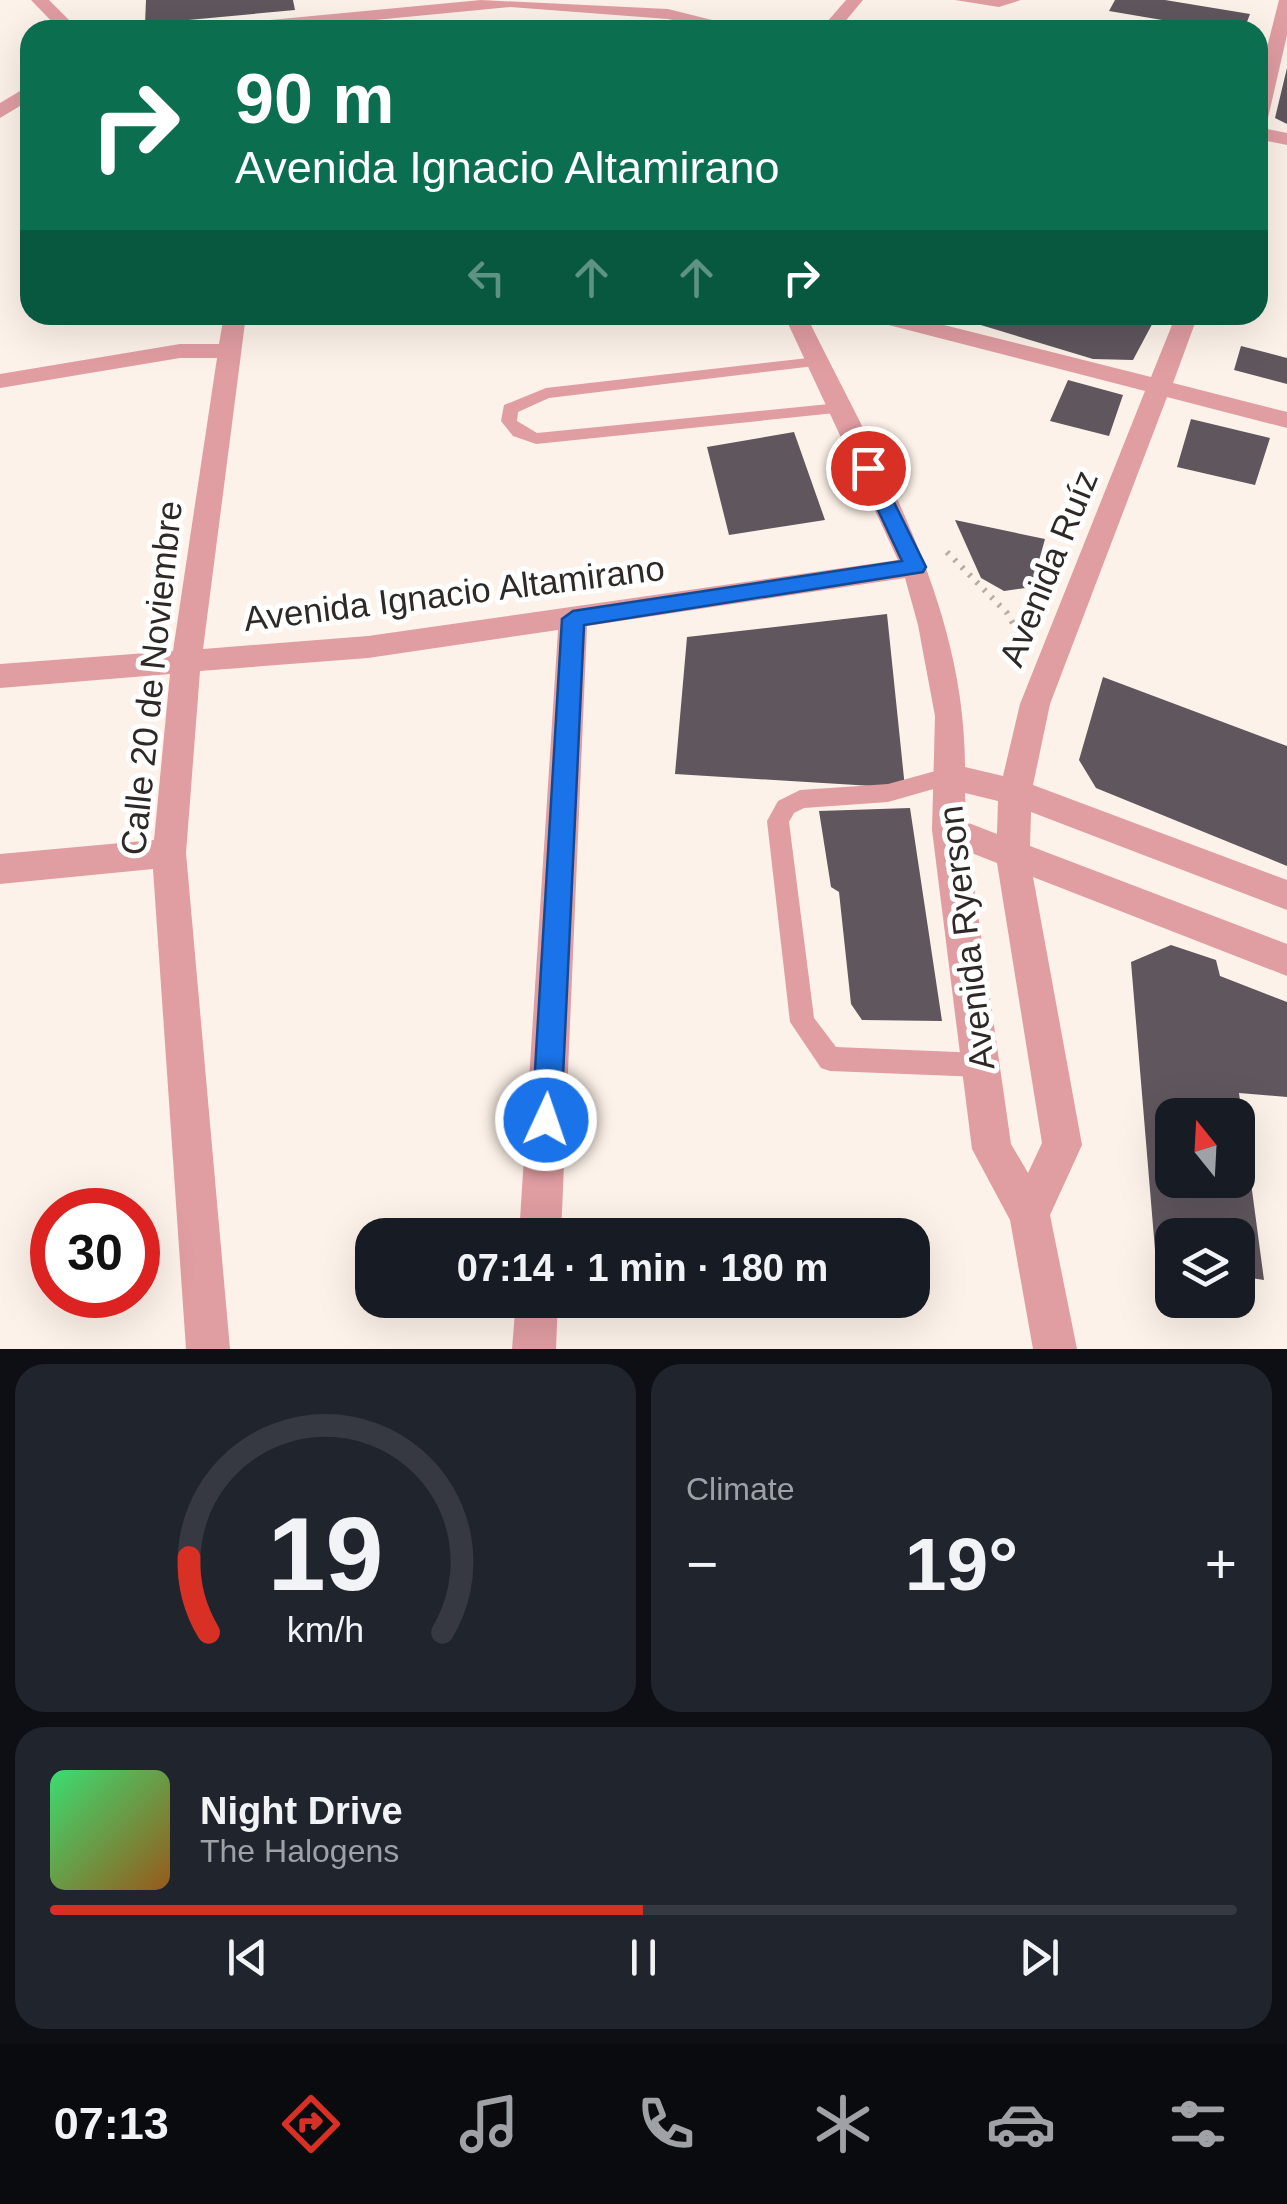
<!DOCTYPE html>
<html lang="en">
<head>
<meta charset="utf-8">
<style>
	:root { --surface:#171b24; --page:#20242c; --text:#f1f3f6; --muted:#9ea1a6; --line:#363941; --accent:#d93025 }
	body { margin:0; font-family:Helvetica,sans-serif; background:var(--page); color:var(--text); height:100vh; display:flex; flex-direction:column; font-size:38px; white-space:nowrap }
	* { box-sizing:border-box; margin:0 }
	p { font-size:32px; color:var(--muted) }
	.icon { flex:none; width:55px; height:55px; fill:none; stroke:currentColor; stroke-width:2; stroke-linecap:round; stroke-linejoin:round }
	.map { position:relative; height:1349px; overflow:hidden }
	.drawer { display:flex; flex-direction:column; gap:15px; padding:15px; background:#0d0f14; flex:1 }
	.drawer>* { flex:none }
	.hud { position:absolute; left:20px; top:20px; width:1248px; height:305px; border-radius:30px; box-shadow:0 10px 40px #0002; background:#0b6e4f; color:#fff; overflow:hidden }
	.needle { width:65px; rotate:342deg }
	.controls { position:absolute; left:1155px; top:1098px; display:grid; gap:20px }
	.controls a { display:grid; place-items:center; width:100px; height:100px; border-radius:20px; background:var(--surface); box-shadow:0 10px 40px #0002; font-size:50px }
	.speed { position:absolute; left:30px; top:1188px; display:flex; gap:20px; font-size:50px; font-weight:700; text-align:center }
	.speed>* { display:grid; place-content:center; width:130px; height:130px; border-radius:50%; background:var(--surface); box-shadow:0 10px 40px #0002; line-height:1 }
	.speed .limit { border:15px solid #d22; background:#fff; color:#111 }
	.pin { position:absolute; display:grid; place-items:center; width:85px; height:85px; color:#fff; margin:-42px; border:5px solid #fff; border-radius:50%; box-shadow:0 2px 10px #0007 }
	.me { position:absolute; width:110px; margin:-55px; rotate:3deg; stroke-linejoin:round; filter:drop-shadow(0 0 8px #0008) }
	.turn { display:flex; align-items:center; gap:35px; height:210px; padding:0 50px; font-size:45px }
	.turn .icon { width:130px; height:130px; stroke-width:2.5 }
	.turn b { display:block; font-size:70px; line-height:85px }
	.lanes { display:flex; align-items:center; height:95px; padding:0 50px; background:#0003; justify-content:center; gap:50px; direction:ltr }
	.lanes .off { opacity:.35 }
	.big { font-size:75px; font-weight:800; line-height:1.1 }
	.drawer .widget { flex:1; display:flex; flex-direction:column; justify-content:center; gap:15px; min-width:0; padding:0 35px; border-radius:30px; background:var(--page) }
	.drawer .dial { align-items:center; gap:0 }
	.dial svg { height:260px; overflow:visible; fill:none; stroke:var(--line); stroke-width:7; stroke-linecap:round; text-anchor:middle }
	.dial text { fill:var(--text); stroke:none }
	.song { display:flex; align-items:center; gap:30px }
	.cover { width:120px; height:120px; border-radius:15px; background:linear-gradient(135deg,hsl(140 70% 55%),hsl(30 70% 35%)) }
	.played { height:10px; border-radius:5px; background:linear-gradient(90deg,var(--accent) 50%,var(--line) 50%) }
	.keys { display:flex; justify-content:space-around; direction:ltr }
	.heat { display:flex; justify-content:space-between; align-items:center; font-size:55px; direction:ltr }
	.drawer .tiles { flex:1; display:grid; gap:15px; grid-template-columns:1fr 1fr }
	.widget:last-child { grid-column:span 2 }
	.trip { position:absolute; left:355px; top:1218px; width:575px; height:100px; border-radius:30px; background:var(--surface); box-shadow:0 10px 40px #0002; font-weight:800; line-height:100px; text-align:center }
	.menu { display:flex; height:160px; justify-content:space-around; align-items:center; background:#090b0e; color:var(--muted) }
	.menu .icon { width:70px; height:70px }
	.menu .active { color:var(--accent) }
	.menu b { font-size:45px; color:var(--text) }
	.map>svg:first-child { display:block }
</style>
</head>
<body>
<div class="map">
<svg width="1287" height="1349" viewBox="0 0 1287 1349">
	<rect width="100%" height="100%" fill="#fdf2e9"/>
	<path fill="#5f565e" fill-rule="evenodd" d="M146,0H293L295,10L145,24Z
		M1115,0H1165L1250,14L1244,30H1221L1109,11Z
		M1287,68V124L1275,118Z
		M1157,315L1133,360L1093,359L951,316Z
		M1241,346L1287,358V384L1234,370Z
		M1068,380L1123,395L1109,436L1050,421Z
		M1191,419L1270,438L1255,485L1177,467Z
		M794,432L825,520L729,535L707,447Z
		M955,520L1045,539L1033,582L1026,588L1004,591L981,578Z
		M887,614L905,788L675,774L687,637Z
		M1103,677L1287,746V866L1096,788L1079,760Z
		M910,808L942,1021L862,1020L851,1004L839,892L831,887L819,811Z
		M1171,945L1216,960L1220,976L1287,1002V1097L1239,1093L1264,1280L1238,1276V1235H1172V1265L1156,1262L1131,962ZM1172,1115H1238V1180H1172Z"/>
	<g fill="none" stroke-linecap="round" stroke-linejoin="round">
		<path stroke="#b5aca5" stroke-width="6" stroke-dasharray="2.5 8" stroke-linecap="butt" d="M947,552L1007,613L1023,641"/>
		<path fill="#e09da2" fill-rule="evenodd" d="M955,0H1021L999,7Z
			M817,357L825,362L823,365L549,398L518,412L517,421L537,433L839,403L845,404V412L536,444L513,436L501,421L504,405L546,388Z
			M950,767L958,770L961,776L958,782L888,802L804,808L794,813L789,822L814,1018L836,1047L981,1053L990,1056L994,1065L990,1074L981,1077L830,1071L821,1068L790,1022L767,821L778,801L800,790L888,784Z"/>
		<path fill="#e09da2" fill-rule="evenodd" d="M31,0H49L79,30H60Z
			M481,0L668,9L752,30H719L668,19L510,7L271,30H207L216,25Z
			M846,0H863L838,30H820Z
			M1279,0H1287V35L1268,118L1258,124V83Z
			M30,85V100L0,118V103Z
			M1258,127L1287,133V145L1258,139Z
			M224,315H246L203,649L368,636L898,560L784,315H806C877,460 965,601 965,767L1003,776L1020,704L1145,391L869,320L866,315H904L1151,377L1176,315H1198L1173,383L1287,412V428L1167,397L1050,704L1033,785L1287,880V910L1031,812L1030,846L1287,944V976L1033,877L1082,1145L1050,1215L1077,1349H1033L1010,1220L972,1149L932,830L935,716L918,625L905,578L587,626L561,1235H519L558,630L368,658L200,671L186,853L230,1349H186L153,869L0,884V854L154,840L170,674L0,688V664L173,651L217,358H180L0,388V374L180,344H219ZM965,793L998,801L997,834L966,822ZM969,852L997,863L1042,1143L1028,1173L1011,1144Z
			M516,1300H558L556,1349H512Z"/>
	</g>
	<path fill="#1a73e8" stroke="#114b97" stroke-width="2.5" d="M868,461L877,468L926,567L923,572L584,625L561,1120L557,1130L546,1134L536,1130L532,1120L562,619L573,611L902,561L858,468Z"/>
	<g text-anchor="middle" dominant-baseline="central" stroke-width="10" stroke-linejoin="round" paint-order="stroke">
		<g font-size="35" fill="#2e2926" stroke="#fff">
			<text transform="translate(1048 568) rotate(-68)">Avenida Ruíz</text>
			<text transform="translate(454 593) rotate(-7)">Avenida Ignacio Altamirano</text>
			<text transform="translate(151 678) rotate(-84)">Calle 20 de Noviembre</text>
			<text transform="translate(966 938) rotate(-97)">Avenida Ryerson</text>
		</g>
	</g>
</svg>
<div class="controls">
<a><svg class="needle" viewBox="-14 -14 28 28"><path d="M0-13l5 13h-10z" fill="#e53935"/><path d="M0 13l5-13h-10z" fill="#9ea1a6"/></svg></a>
<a><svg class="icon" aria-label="layers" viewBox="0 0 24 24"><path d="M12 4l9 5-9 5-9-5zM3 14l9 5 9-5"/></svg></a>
</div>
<div class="speed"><div class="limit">30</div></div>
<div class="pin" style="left:868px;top:468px;background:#d93025"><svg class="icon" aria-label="arrive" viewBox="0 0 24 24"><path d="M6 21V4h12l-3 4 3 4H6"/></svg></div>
<svg class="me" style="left:546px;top:1120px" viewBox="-20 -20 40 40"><circle r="17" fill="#1a73e8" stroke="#fff" stroke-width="3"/><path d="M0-11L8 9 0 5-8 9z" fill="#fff"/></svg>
<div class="trip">07:14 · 1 min · 180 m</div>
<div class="hud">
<div class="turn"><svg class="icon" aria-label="right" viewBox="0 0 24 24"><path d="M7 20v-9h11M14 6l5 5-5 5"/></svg><div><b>90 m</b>Avenida Ignacio Altamirano</div></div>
<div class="lanes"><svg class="icon off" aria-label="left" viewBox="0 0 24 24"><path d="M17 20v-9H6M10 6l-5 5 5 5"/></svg><svg class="icon off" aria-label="ahead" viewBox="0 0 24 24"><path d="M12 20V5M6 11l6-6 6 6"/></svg><svg class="icon off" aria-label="ahead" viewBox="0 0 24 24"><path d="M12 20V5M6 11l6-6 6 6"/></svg><svg class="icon" aria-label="right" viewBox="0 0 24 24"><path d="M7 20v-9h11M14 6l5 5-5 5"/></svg></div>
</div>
</div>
<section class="drawer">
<div class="tiles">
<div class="widget dial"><svg viewBox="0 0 100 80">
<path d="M14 69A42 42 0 1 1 86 69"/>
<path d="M14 69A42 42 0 0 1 8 46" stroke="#d93025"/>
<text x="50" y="56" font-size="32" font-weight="700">19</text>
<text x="50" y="72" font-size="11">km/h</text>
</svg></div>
<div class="widget"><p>Climate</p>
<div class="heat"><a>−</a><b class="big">19°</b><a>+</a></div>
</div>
<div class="widget">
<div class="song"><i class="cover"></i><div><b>Night Drive</b><p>The Halogens</p></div></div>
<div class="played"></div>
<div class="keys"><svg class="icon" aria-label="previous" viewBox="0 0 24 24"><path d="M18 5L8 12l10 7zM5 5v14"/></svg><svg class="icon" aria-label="pause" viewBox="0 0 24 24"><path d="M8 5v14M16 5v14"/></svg><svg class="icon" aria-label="next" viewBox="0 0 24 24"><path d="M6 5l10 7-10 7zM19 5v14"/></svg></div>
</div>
</div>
</section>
<nav class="menu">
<b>07:13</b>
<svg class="icon active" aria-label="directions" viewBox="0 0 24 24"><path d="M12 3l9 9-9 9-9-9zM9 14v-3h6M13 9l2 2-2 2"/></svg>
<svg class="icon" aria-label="music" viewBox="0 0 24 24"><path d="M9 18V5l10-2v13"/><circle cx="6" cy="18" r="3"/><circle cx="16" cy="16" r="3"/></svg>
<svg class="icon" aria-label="phone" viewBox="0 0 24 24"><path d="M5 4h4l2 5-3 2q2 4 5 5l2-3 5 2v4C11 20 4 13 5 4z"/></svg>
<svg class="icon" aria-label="climate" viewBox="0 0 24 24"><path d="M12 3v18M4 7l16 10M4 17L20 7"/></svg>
<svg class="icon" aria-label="car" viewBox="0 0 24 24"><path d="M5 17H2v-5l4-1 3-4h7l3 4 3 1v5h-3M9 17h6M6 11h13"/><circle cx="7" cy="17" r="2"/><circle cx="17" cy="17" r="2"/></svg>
<svg class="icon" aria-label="filters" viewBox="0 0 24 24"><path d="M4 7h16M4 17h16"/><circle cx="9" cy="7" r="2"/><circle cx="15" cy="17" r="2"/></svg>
</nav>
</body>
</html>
